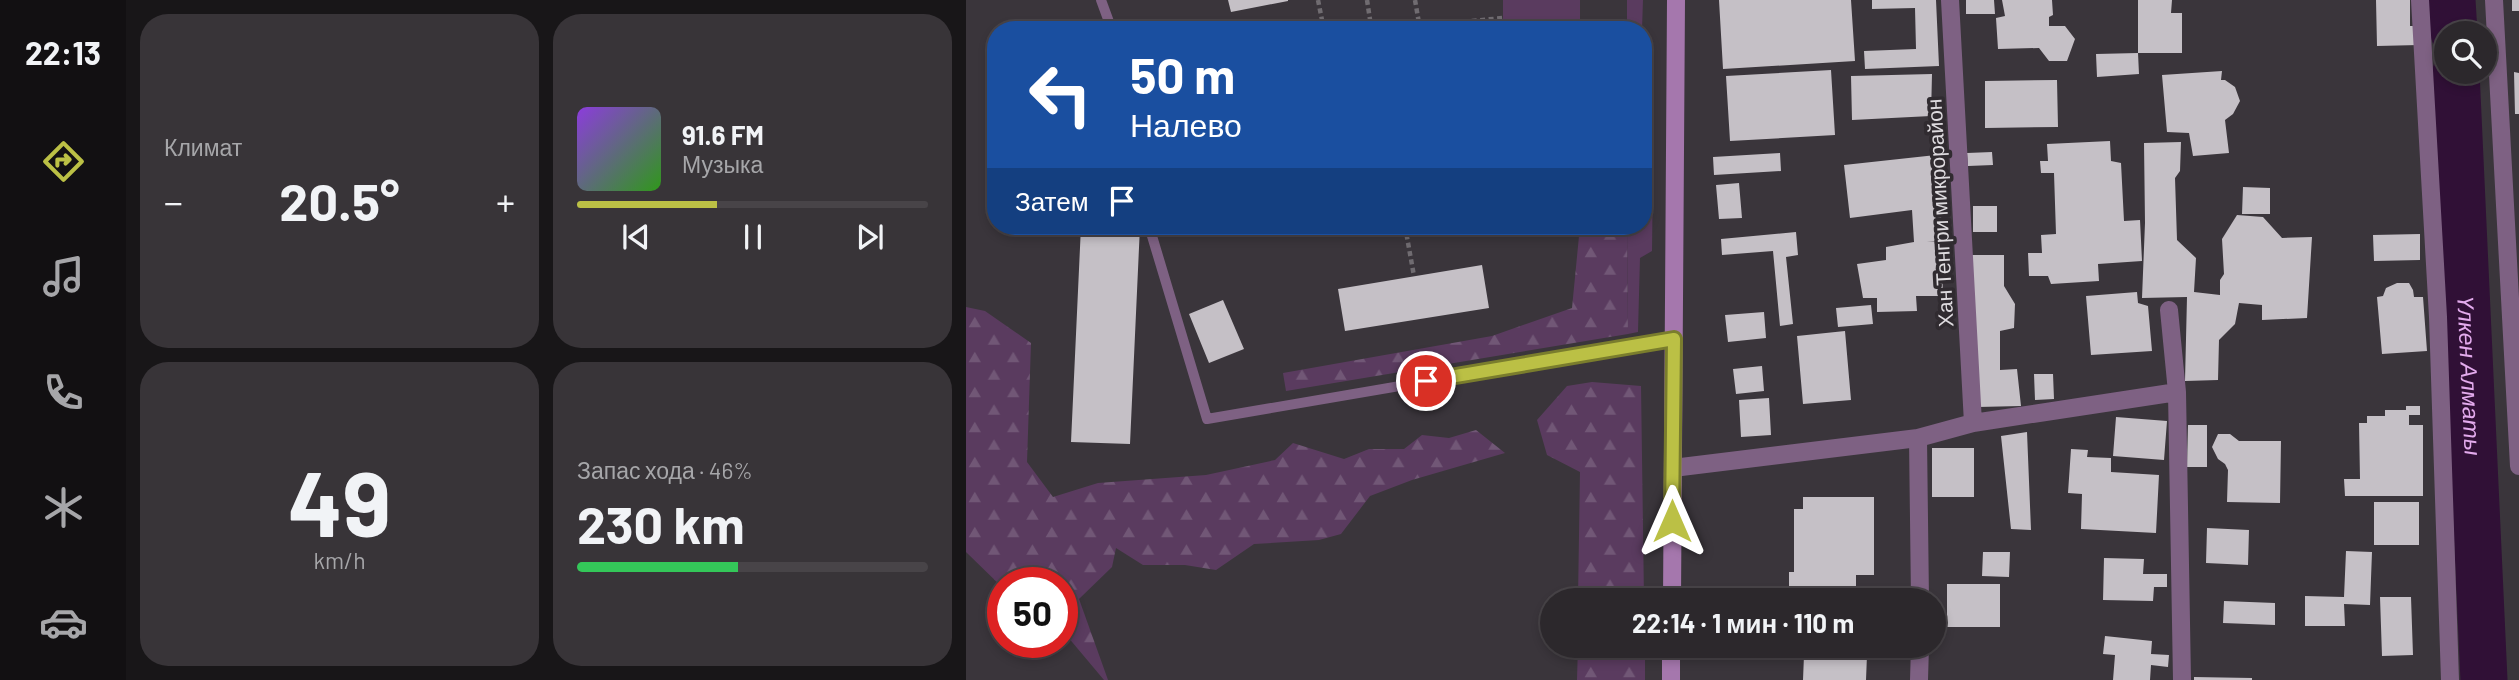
<!DOCTYPE html>
<html lang="ru">
<head>
<meta charset="utf-8">
<style>
	:root { --surface:#2c282c; --page:#383438; --text:#f1f3f6; --muted:#a6a6a9; --line:#484448; --accent:#bbc045 }
	body { margin:0; font-family:Barlow,sans-serif; background:var(--page); color:var(--text); height:100vh; display:flex; flex-direction:column; font-size:26px; white-space:nowrap }
	* { box-sizing:border-box; margin:0 }
	p { font-size:23px; color:var(--muted) }
	.icon { flex:none; width:38px; height:38px; fill:none; stroke:currentColor; stroke-width:2; stroke-linecap:round; stroke-linejoin:round }
	.map { position:relative; flex:1; overflow:hidden }
	.sheet { display:flex; flex-direction:column; gap:14px; padding:14px; background:#181618; width:840px }
	.sheet>* { flex:none }
	.hud { position:absolute; left:21px; top:21px; width:665px; height:214px; border-radius:28px; box-shadow:0 4px 10px #0003,0 0 0 2px var(--line); background:#1a4fa0; color:#fff; overflow:hidden }
	.controls { position:absolute; left:1468px; top:21px; display:grid; gap:14px }
	.controls a { display:grid; place-items:center; width:63px; height:63px; border-radius:50%; background:var(--surface); box-shadow:0 4px 10px #0003,0 0 0 2px var(--line); font-size:35px }
	.speed { position:absolute; left:21px; top:567px; display:flex; gap:14px; font-size:35px; font-weight:700; text-align:center }
	.speed>* { display:grid; place-content:center; width:91px; height:91px; border-radius:50%; background:var(--surface); box-shadow:0 4px 10px #0003,0 0 0 2px var(--line); line-height:1 }
	.speed .limit { border:10px solid #d22; background:#fff; color:#111 }
	.pin { position:absolute; display:grid; place-items:center; width:60px; height:60px; color:#fff; margin:-30px; border:4px solid #fff; border-radius:50%; box-shadow:0 2px 7px #0007 }
	.me { position:absolute; width:77px; margin:-38px; rotate:0deg; stroke-linejoin:round; filter:drop-shadow(0 0 5px #0008) }
	.turn { display:flex; align-items:center; gap:24px; height:147px; padding:0 28px; font-size:32px }
	.turn .icon { width:91px; height:91px; stroke-width:2.5 }
	.turn b { display:block; font-size:49px; line-height:60px }
	.then { display:flex; align-items:center; height:66px; padding:0 28px; background:#0003; gap:14px; font-size:26px }
	.big { font-size:52px; font-weight:700; line-height:1.1 }
	.sheet .tile { flex:1; display:flex; flex-direction:column; justify-content:center; gap:10px; min-width:0; padding:0 24px; border-radius:28px; background:var(--page) }
	.sheet .dial { align-items:center; gap:0 }
	.dial b { font-size:91px; line-height:1 }
	.song { display:flex; align-items:center; gap:21px }
	.cover { width:84px; height:84px; border-radius:10px; background:linear-gradient(135deg,hsl(270 70% 55%),hsl(110 70% 35%)) }
	.played { height:7px; border-radius:4px; background:linear-gradient(90deg,var(--accent) 40%,var(--line) 40%) }
	.keys { display:flex; justify-content:space-around; direction:ltr }
	.heat { display:flex; justify-content:space-between; align-items:center; font-size:38px; direction:ltr }
	.charge { height:10px; border-radius:5px; background:linear-gradient(90deg,#34c759 46%,var(--line) 0) }
	.sheet .tiles { flex:1; display:grid; gap:14px; grid-template-columns:repeat(2,1fr) }
	.trip { position:absolute; left:574px; top:588px; width:406px; height:70px; border-radius:35px; background:var(--surface); box-shadow:0 4px 10px #0003,0 0 0 2px var(--line); font-weight:700; line-height:70px; text-align:center }
	main { display:flex; flex:1; min-height:0 }
	.dock { display:flex; flex-direction:column; width:126px; justify-content:space-around; align-items:center; background:#121012; color:var(--muted) }
	.dock .icon { width:49px; height:49px }
	.dock .current { color:var(--accent) }
	.dock b { font-size:32px; color:var(--text) }
	.map>svg:first-child { display:block }
</style>
</head>
<body>
<main>
<nav class="dock">
<b>22:13</b>
<svg class="icon current" aria-label="directions" viewBox="0 0 24 24"><path d="M12 3l9 9-9 9-9-9zM9 14v-3h6M13 9l2 2-2 2"/></svg>
<svg class="icon" aria-label="music" viewBox="0 0 24 24"><path d="M9 18V5l10-2v13"/><circle cx="6" cy="18" r="3"/><circle cx="16" cy="16" r="3"/></svg>
<svg class="icon" aria-label="phone" viewBox="0 0 24 24"><path d="M5 4h4l2 5-3 2q2 4 5 5l2-3 5 2v4C11 20 4 13 5 4z"/></svg>
<svg class="icon" aria-label="climate" viewBox="0 0 24 24"><path d="M12 3v18M4 7l16 10M4 17L20 7"/></svg>
<svg class="icon" aria-label="car" viewBox="0 0 24 24"><path d="M5 17H2v-5l4-1 3-4h7l3 4 3 1v5h-3M9 17h6M6 11h13"/><circle cx="7" cy="17" r="2"/><circle cx="17" cy="17" r="2"/></svg>
</nav>
<section class="sheet">
<div class="tiles">
<div class="tile"><p>Климат</p>
<div class="heat"><a>−</a><b class="big">20.5°</b><a>+</a></div>
</div>
<div class="tile">
<div class="song"><i class="cover"></i><div><b>91.6 FM</b><p>Музыка</p></div></div>
<div class="played"></div>
<div class="keys"><svg class="icon" aria-label="previous" viewBox="0 0 24 24"><path d="M18 5L8 12l10 7zM5 5v14"/></svg><svg class="icon" aria-label="pause" viewBox="0 0 24 24"><path d="M8 5v14M16 5v14"/></svg><svg class="icon" aria-label="next" viewBox="0 0 24 24"><path d="M6 5l10 7-10 7zM19 5v14"/></svg></div>
</div>
<div class="tile dial"><b>49</b><p>km/h</p></div>
<div class="tile"><p>Запас хода · 46%</p><b class="big">230 km</b><div class="charge"></div></div>
</div>
</section>
<div class="map">
<svg width="1553" height="680" viewBox="0 0 1553 680">
	<defs>
		<pattern id="forest-firs" width="22" height="20" patternUnits="userSpaceOnUse" patternTransform="scale(1.75)"><rect width="22" height="20" fill="#5a3b5f"/><path d="M5 1l3.5 6h-7zM16 11l3.5 6h-7z" fill="#715776"/></pattern>
	</defs>
	<rect width="100%" height="100%" fill="#3a353b"/>
	<path fill="#5a3b5f" d="M537,0H614V30H537Z
		M661,0H677L676,30H661Z
		M677,88L688,95L686,251L674,258L672,332L662,334L661,226H677Z"/>
	<path fill="url(#forest-firs)" d="M614,226H661L662,334L320,391L317,373L526,336L606,308Z
		M0,307L19,311L65,343L61,462L87,497L132,483L240,475L309,460L327,443L378,459L403,449H438L456,435L483,438L510,430L539,453L446,480L404,496L375,534L353,540L288,544L250,570L219,565H177L150,548L146,567L113,599L142,680H138L96,630V583H37V588L0,552Z
		M626,382L675,386L678,600H612L614,472L581,455L571,420L601,386Z
		M612,646H679V680H611Z"/>
	<g fill="none" stroke-linecap="round" stroke-linejoin="round">
		<g stroke="#301036" stroke-width="47">
			<path d="M1486,0L1488,33"/>
			<path id="s1" d="M1490,72L1518,680"/>
		</g>
	</g>
	<path fill="#c5c0c6" d="M262,0H322V1L265,12Z
		M753,0H885L889,61L757,69Z
		M906,0H970L973,66L899,69L898,51L950,49L949,8L906,9Z
		M1000,0H1028L1029,14H1000Z
		M1036,0H1086L1087,15L1083,17V26H1099L1109,39L1101,61H1083L1073,48L1032,49L1030,18L1039,16Z
		M1172,0H1206L1205,13H1216V53H1172Z
		M1410,0H1444V26H1452L1453,45L1411,46Z
		M1546,0H1553V11H1546Z
		M1172,53L1173,74L1131,77L1130,54Z
		M865,70L869,135L764,141L760,76Z
		M1256,71L1255,80H1259L1269,87L1274,101L1267,114L1259,120L1263,153L1227,156L1223,133L1201,132L1196,75Z
		M1548,72L1553,73V114H1549Z
		M966,74L965,116L886,120L885,76Z
		M1091,80L1092,127L1019,128V81Z
		M1144,141L1145,161L1155,163L1158,221L1174,220L1176,261L1132,264L1133,281L1085,284L1082,276H1063L1062,253H1076L1075,235L1090,234L1088,173H1075L1074,161H1082L1081,144Z
		M1215,142L1214,171L1209,178L1211,240L1230,258L1228,292L1254,295V280L1258,274L1256,239L1271,215L1297,217L1316,238L1346,237L1341,318L1296,320V305L1273,303L1269,324L1253,340L1252,380L1219,381L1221,297L1176,298L1179,223L1178,143Z
		M1026,152L1027,165L1002,166L1001,153Z
		M814,153L815,171L748,175L747,157Z
		M970,155L977,240L961,242L975,241L977,296H950L951,311L911,312V298H897L891,264L920,260V247L948,242L946,210L884,218L878,165Z
		M773,183L776,218L753,219L750,185Z
		M1277,187L1304,188V214H1276Z
		M1007,206H1031V232H1007Z
		M115,226H174L164,444L105,442Z
		M830,232L832,255L820,257L827,324L814,326L807,251L756,255L755,239Z
		M1454,234V260L1408,261L1407,235Z
		M1002,255H1038V286L1049,304L1048,328L1034,331V370L1051,369L1055,406L1012,407Z
		M516,265L523,308L379,331L372,289Z
		M1431,283H1443L1447,290L1448,297H1457L1461,351L1416,354L1411,297L1417,296L1420,288Z
		M1171,292L1172,303L1182,306L1186,351L1125,355L1120,296Z
		M257,300L278,349L243,363L223,314Z
		M905,305L907,324L872,327L870,308Z
		M798,312L800,338L762,342L759,315Z
		M879,331L885,400L837,404L831,336Z
		M796,366L798,391L770,394L767,369Z
		M1068,374H1087L1088,399L1069,400Z
		M803,398L805,435L775,437L773,400Z
		M1440,406H1454V415H1443V425H1457V496H1379L1378,479H1394L1393,423H1401V416H1419V410H1440Z
		M1150,417L1201,421L1198,460L1147,456Z
		M1222,425H1241V467H1221Z
		M1061,432L1065,530L1045,529L1035,436Z
		M1252,434H1264L1273,441H1315L1314,503L1261,502L1262,470L1259,464L1252,459L1246,447Z
		M966,448H1008V497H966Z
		M1105,449L1122,450L1121,457L1145,458V472L1193,475L1190,533L1115,529L1116,494L1102,493Z
		M837,497H908V575H890V588H823V572H828V509H837Z
		M1408,502H1453V545H1408Z
		M1241,528L1283,530L1282,565L1240,563Z
		M1380,551L1406,552L1404,605L1378,604L1379,626H1339V596L1378,597Z
		M1017,552H1044L1043,577L1016,576Z
		M1138,558L1178,559L1177,574H1201V587H1188L1187,601L1137,600Z
		M981,584H1034V627H981Z
		M1414,597H1445L1447,655L1416,656Z
		M1258,601L1309,603V625L1257,623Z
		M1139,636L1186,641L1185,654L1203,655L1202,667L1185,665L1184,680H1147L1149,655L1137,654Z
		M868,646L880,649V654L901,655L900,680H837L838,655H859L863,648Z
		M885,646H927V652H884Z
		M1228,677L1286,678V680H1228Z"/>
	<g fill="none" stroke-linecap="round" stroke-linejoin="round">
		<path stroke="#706c71" stroke-width="4.5" stroke-dasharray="5 3.5" stroke-linecap="butt" d="M352,0L358,30
			M401,0L405,26
			M449,0L454,29
			M398,30L406,25L416,30
			M447,30L484,23L537,18
			M439,226L448,276"/>
		<path stroke="#7e6183" stroke-width="10" d="M135,0L146,30
			M183,226L241,419L708,339"/>
		<path stroke="#7e6183" stroke-width="18" d="M984,0L1007,423
			M1454,0L1472,317L1484,680
			M1528,0L1553,466
			M1203,310L1211,392L1216,680
			M952,438L954,600
			M707,468L952,438L1007,423L1211,392
			M953,680L954,646"/>
		<path stroke="#a577ad" stroke-width="18" d="M706,600L710,0
			M705,680V646"/>
	</g>
	<g fill="none" stroke-linecap="round" stroke-linejoin="round">
		<defs>
			<path id="route" d="M460,381L708,339L706,521"/>
		</defs>
		<use href="#route" stroke="#7a7d2d" stroke-width="18"/>
		<use href="#route" stroke="#bbc045" stroke-width="12"/>
	</g>
	<g text-anchor="middle" dominant-baseline="central" stroke-width="7" stroke-linejoin="round" paint-order="stroke">
		<g font-size="21" fill="#dedbdf" stroke="#302b30">
			<text transform="translate(973 213) rotate(-93)">Хан Тенгри микрорайон</text>
		</g>
		<g font-size="23" font-style="italic" fill="#e3abed" stroke="#302b30">
			<text stroke="none"><textPath href="#s1" startOffset="304">Үлкен Алматы</textPath></text>
		</g>
	</g>
</svg>
<div class="controls">
<a><svg class="icon" aria-label="search" viewBox="0 0 24 24"><circle cx="10" cy="10" r="6"/><path d="M15 15l6 6"/></svg></a>
</div>
<div class="speed"><div class="limit">50</div></div>
<div class="pin" style="left:460px;top:381px;background:#d93025"><svg class="icon" aria-label="arrive" viewBox="0 0 24 24"><path d="M6 21V4h12l-3 4 3 4H6"/></svg></div>
<svg class="me" style="left:706px;top:521px" viewBox="-20 -20 40 40"><path d="M0-17L14 15 0 8-14 15z" fill="#bbc045" stroke="#fff" stroke-width="4"/></svg>
<div class="trip">22:14 · 1 мин · 110 m</div>
<div class="hud">
<div class="turn"><svg class="icon" aria-label="left" viewBox="0 0 24 24"><path d="M17 20v-9H6M10 6l-5 5 5 5"/></svg><div><b>50 m</b>Налево</div></div>
<div class="then">Затем<svg class="icon" aria-label="arrive" viewBox="0 0 24 24"><path d="M6 21V4h12l-3 4 3 4H6"/></svg></div>
</div>
</div>
</main>
</body>
</html>
